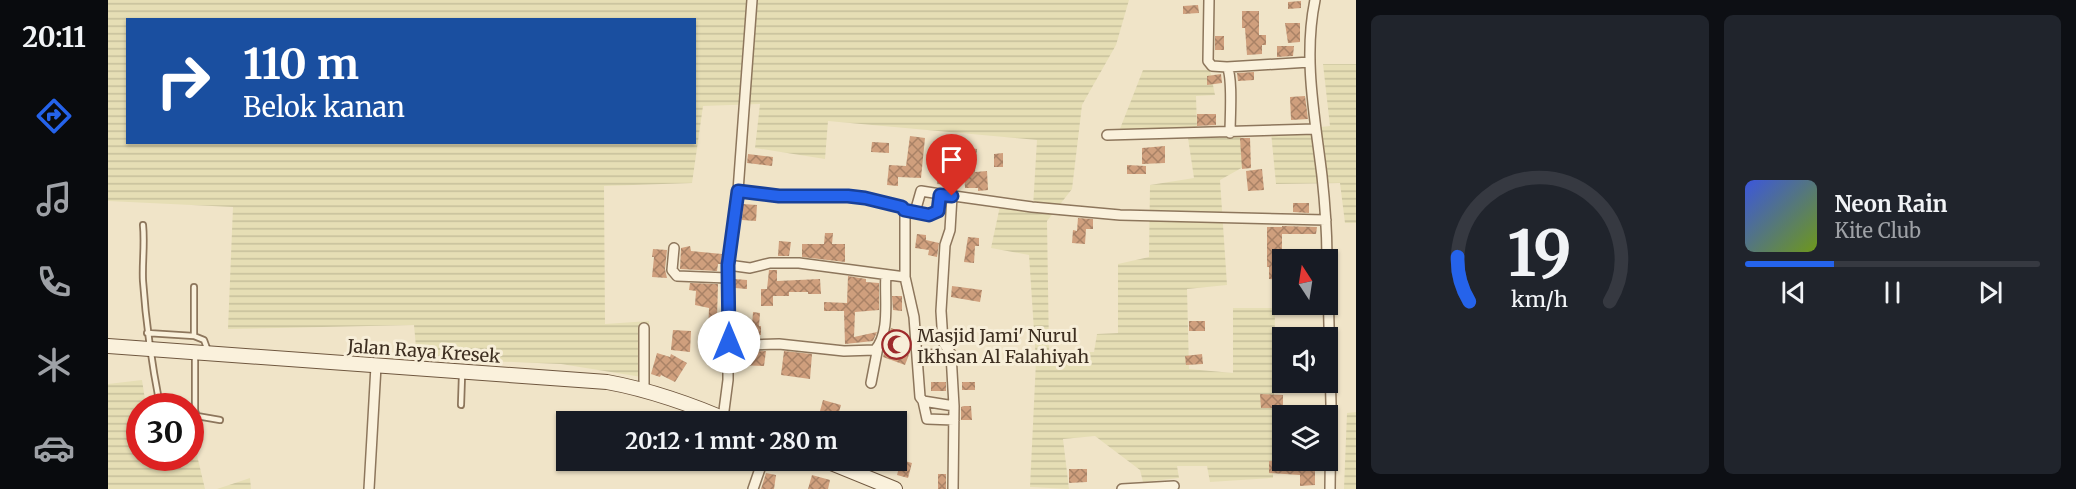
<!DOCTYPE html>
<html lang="id">
<head>
<meta charset="utf-8">
<style>
	:root { --surface:#171b24; --page:#20242c; --text:#f1f3f6; --muted:#9ea1a6; --line:#363941; --accent:#2563eb }
	body { margin:0; font-family:Merriweather,serif; background:var(--page); color:var(--text); height:100vh; display:flex; flex-direction:column; font-size:22px; white-space:nowrap }
	* { box-sizing:border-box; margin:0 }
	p { font-size:20px; color:var(--muted) }
	.icon { flex:none; width:33px; height:33px; fill:none; stroke:currentColor; stroke-width:2; stroke-linecap:round; stroke-linejoin:round }
	.map { position:relative; flex:1; overflow:hidden }
	.details { display:flex; flex-direction:column; gap:15px; padding:15px; background:#0d0f14; width:720px }
	.details>* { flex:none }
	.top-card { position:absolute; left:18px; top:18px; width:570px; height:126px; border-radius:0px; box-shadow:0 2px 4px #0004; background:#1a4fa0; color:#fff; overflow:hidden }
	.needle { width:39px; rotate:348deg }
	.tools { position:absolute; left:1164px; top:249px; display:grid; gap:12px }
	.tools a { display:grid; place-items:center; width:66px; height:66px; border-radius:0px; background:var(--surface); box-shadow:0 2px 4px #0004; font-size:30px }
	.speed { position:absolute; left:18px; top:393px; display:flex; gap:12px; font-size:30px; font-weight:700; text-align:center }
	.speed>* { display:grid; place-content:center; width:78px; height:78px; border-radius:50%; background:var(--surface); box-shadow:0 2px 4px #0004; line-height:1 }
	.speed .limit { border:9px solid #d22; background:#fff; color:#111 }
	.pin { position:absolute; display:grid; place-items:center; width:51px; height:51px; color:#fff; margin:-62px -26px; border-radius:50% 50% 50% 0; rotate:-45deg; box-shadow:0 0 6px #0007 }
	.pin .icon { rotate:45deg }
	.me { position:absolute; width:66px; margin:-33px; rotate:0deg; stroke-linejoin:round; filter:drop-shadow(0 0 4px #0008) }
	.turn { display:flex; align-items:center; gap:21px; height:126px; padding:0 18px; font-size:27px }
	.turn .icon { width:78px; height:78px; stroke-width:2.5 }
	.turn b { display:block; font-size:42px; line-height:51px }
	.details .card { flex:1; display:flex; flex-direction:column; justify-content:center; gap:9px; min-width:0; padding:0 21px; border-radius:9px; background:var(--page) }
	.details .dial { align-items:center; gap:0 }
	.dial svg { height:156px; overflow:visible; fill:none; stroke:var(--line); stroke-width:7; stroke-linecap:round; text-anchor:middle }
	.dial text { fill:var(--text); stroke:none }
	.song { display:flex; align-items:center; gap:18px }
	.cover { width:72px; height:72px; border-radius:9px; background:linear-gradient(135deg,hsl(230 70% 55%),hsl(80 70% 35%)) }
	.played { height:6px; border-radius:3px; background:linear-gradient(90deg,var(--accent) 30%,var(--line) 30%) }
	.keys { display:flex; justify-content:space-around; direction:ltr }
	.details .tiles { flex:1; display:grid; gap:15px; grid-template-columns:repeat(2,1fr) }
	.trip { position:absolute; left:448px; top:411px; width:351px; height:60px; border-radius:0px; background:var(--surface); box-shadow:0 2px 4px #0004; font-weight:700; line-height:60px; text-align:center }
	main { display:flex; flex:1; min-height:0 }
	.tabs { display:flex; flex-direction:column; width:108px; justify-content:space-around; align-items:center; background:#090b0e; color:var(--muted) }
	.tabs .icon { width:42px; height:42px }
	.tabs .current { color:var(--accent) }
	.tabs b { font-size:27px; color:var(--text) }
	.map>svg:first-child { display:block }
</style>
</head>
<body>
<main>
<nav class="tabs">
<b>20:11</b>
<svg class="icon current" aria-label="directions" viewBox="0 0 24 24"><path d="M12 3l9 9-9 9-9-9zM9 14v-3h6M13 9l2 2-2 2"/></svg>
<svg class="icon" aria-label="music" viewBox="0 0 24 24"><path d="M9 18V5l10-2v13"/><circle cx="6" cy="18" r="3"/><circle cx="16" cy="16" r="3"/></svg>
<svg class="icon" aria-label="phone" viewBox="0 0 24 24"><path d="M5 4h4l2 5-3 2q2 4 5 5l2-3 5 2v4C11 20 4 13 5 4z"/></svg>
<svg class="icon" aria-label="climate" viewBox="0 0 24 24"><path d="M12 3v18M4 7l16 10M4 17L20 7"/></svg>
<svg class="icon" aria-label="car" viewBox="0 0 24 24"><path d="M5 17H2v-5l4-1 3-4h7l3 4 3 1v5h-3M9 17h6M6 11h13"/><circle cx="7" cy="17" r="2"/><circle cx="17" cy="17" r="2"/></svg>
</nav>
<div class="map">
<svg width="1248" height="489" viewBox="0 0 1248 489">
	<defs>
		<pattern id="farmland-rules" width="6" height="5" patternUnits="userSpaceOnUse" patternTransform="scale(1.5)"><rect width="6" height="5" fill="#e6deb5"/><path d="M0 2.5h6" fill="none" stroke="#c6bf9b"/></pattern>
		<pattern id="building-cross-hatch" width="8" height="8" patternUnits="userSpaceOnUse" patternTransform="scale(1.5)"><rect width="8" height="8" fill="#cf9f7d"/><path d="M0 0l8 8M0 8l8-8" fill="none" stroke="#a98266"/></pattern>
	</defs>
	<rect width="100%" height="100%" fill="#f0e4c8"/>
	<path fill="url(#farmland-rules)" fill-rule="evenodd" d="M0,0H1021L1008,45L974,105L964,189L939,221L941,352H986L989,334L1010,333V264L1041,257L1042,185L1086,178L1080,138L1008,139L1035,70H1102L1107,95L1088,96L1089,128L1132,130L1137,166L1112,180L1119,285L1079,289L1081,369L1125,373V308H1167L1165,478L1102,482L1099,466H1069L1071,478L1035,482L1032,470L987,436L955,439L961,489L922,487L928,361L921,255L883,248L892,206L925,207L929,140L720,121L717,159L647,148L652,104L595,106L584,183L496,186L497,324L541,321L540,378L453,364L309,358L306,325L120,329L125,207L0,201ZM20,20H586V142H20Z
		M1215,64H1248V223H1237L1232,183L1168,184L1163,132L1222,126Z
		M34,380L38,406H32V458H82L83,430L97,489H0V384Z
		M1248,412V489H1236L1239,413Z
		M142,478L143,489H109Z"/>
	<path fill="url(#building-cross-hatch)" d="M1193,1V8L1180,9V2Z
		M1090,5L1091,13L1075,14V6Z
		M1134,11H1151V35H1158V45H1154V54L1139,55L1137,28H1134Z
		M1177,23H1192V42L1180,43Z
		M1107,36H1116V50H1107Z
		M1169,46H1186L1185,56L1169,57Z
		M1146,72V80L1130,81L1129,73Z
		M1113,74L1114,83L1099,85V76Z
		M1197,96L1200,119L1183,120L1182,97Z
		M1089,114H1108V125L1089,126Z
		M802,136L817,138L813,178L790,177V186L779,185L781,165L798,166Z
		M1132,138H1142L1143,168L1134,169Z
		M764,142L781,143V153L763,152Z
		M1057,146V163L1034,164V148Z
		M860,148L869,149L867,172L879,171L880,190L870,191V188H857L856,170H859Z
		M895,153V167H886V154Z
		M640,154L665,157L664,166L639,163Z
		M1019,165L1038,166V174H1019Z
		M1154,169L1156,190L1140,191L1138,171Z
		M830,173H839L838,185L829,184Z
		M1185,203H1201V213L1185,212Z
		M635,204L649,205L648,221L634,220Z
		M970,218L985,219V229H978L977,244L964,243L965,230L969,231Z
		M1174,226L1209,227L1208,234H1174Z
		M1159,227H1174V280L1161,279V267H1159Z
		M717,233H725L724,244H737V262L694,257V244H716Z
		M809,234L818,235V240L831,243L829,257L820,255L821,250L807,248Z
		M860,237L871,238V246H867L866,263L856,262Z
		M671,241L683,242L681,256H670Z
		M582,246L583,251L614,254L613,264H610L609,271L572,269L573,248Z
		M545,249L559,250L557,269L559,278L544,277L546,257H544Z
		M661,270H669V281L712,279L713,294H700V292H681V296H665V306H653V289H659Z
		M740,276L758,279V282L771,283V310L747,312L746,337L769,332L765,341L737,344L736,311H716V302L739,303Z
		M627,279L639,280V289L627,288Z
		M582,283L610,284L609,317L613,318V336L600,334L601,308L587,305L588,291L581,290Z
		M844,286L874,290L872,302L843,297Z
		M784,296H794V311L785,310Z
		M645,312L652,313L651,326H653V335H651L650,338L635,336V327L644,326Z
		M1081,321H1097V331H1081Z
		M783,328L800,334L802,352L797,365L775,357Z
		M565,330L583,331L582,352L563,350Z
		M627,348L641,352L658,351L656,366L627,365Z
		M676,351L704,354L702,379L673,375Z
		M549,353L562,357L563,354L579,363L567,382L553,375L552,377L543,374Z
		M1094,354L1095,364L1078,365L1077,356Z
		M823,382H838V391H823Z
		M854,382H867V390H854Z
		M1152,394L1175,395V408H1153Z
		M715,400L733,405L728,422H709Z
		M856,406H863L864,420H853V407Z
		M793,460L804,463L800,478L789,475Z
		M1182,460V462L1207,463V485L1192,486V475L1161,473V461Z
		M961,469H979V482L961,483Z
		M658,473L668,475L666,489H653Z
		M830,474H838V489H830Z
		M704,475L722,480L720,489H700Z"/>
	<g fill="none" stroke-linecap="round" stroke-linejoin="round">
		<defs>
			<path id="service" d="M35,225C37,244 34,263 35,281C38,324 44,365 52,406
				M39,333L86,336L96,340L100,351
				M86,336V287
				M87,356V411L89,416L112,420
				M353,405L354,375"/>
			<path id="minor" d="M1101,0L1100,61L1104,66L1119,67C1125,77 1122,118 1122,133
				M1207,0C1195,58 1207,117 1214,176C1217,204 1219,231 1219,260
				M1119,67L1202,62
				M999,135L1207,129
				M630,191L671,196H740L757,198L794,207L797,213V277
				M844,196L842,230L837,245L833,311L835,342L843,354L846,406L845,489
				M796,210C808,212 819,218 830,211L832,194L924,207L1012,215L1218,220
				M807,212L813,191L832,194
				M566,248L564,270L569,276L619,278
				M620,265L642,268L662,263H691L797,277L806,317L812,397L815,401L846,406
				M1220,286L1223,404L1222,489
				M641,345L671,344L736,351L767,350C783,332 776,297 778,275
				M809,355L843,354
				M763,383L770,347
				M536,391V328
				M815,401L819,419L846,420
				M615,418L620,380V265L630,191L644,0
				M261,489L268,366
				M645,489L655,460
				M1014,489L1066,486"/>
			<path id="secondary" d="M0,346L499,382C538,389 586,405 623,422
				M716,460L787,489"/>
		</defs>
		<use href="#service" stroke="#8d765c" stroke-width="8"/>
		<use href="#minor" stroke="#8d765c" stroke-width="12"/>
		<use href="#secondary" stroke="#6f573f" stroke-width="16"/>
		<use href="#service" stroke="#faf1dc" stroke-width="4.5"/>
		<use href="#minor" stroke="#faf1dc" stroke-width="9"/>
		<use href="#secondary" stroke="#faf1dc" stroke-width="14"/>
	</g>
	<g fill="none" stroke-linecap="round" stroke-linejoin="round">
		<defs>
			<path id="route" d="M621,342L620,265L630,191L671,196H740L757,198L794,207L796,210L821,215L830,211L832,195L844,196"/>
		</defs>
		<use href="#route" stroke="#184099" stroke-width="15"/>
		<use href="#route" stroke="#2563eb" stroke-width="10"/>
	</g>
	<defs>
		<symbol id="mosque-ring" viewBox="-11 -11 22 22"><circle r="9.5" fill="#f7eed8" stroke="#9e2a2b" stroke-width="1.5"/><path d="M3.5-4.9A6 6 0 1 0 3.5 4.9A5 5 0 1 1 3.5-4.9Z" fill="#9e2a2b"/></symbol>
	</defs>
	<g fill-rule="evenodd">
		<use href="#mosque-ring" x="772" y="328" width="33" height="33"/>
	</g>
	<g text-anchor="middle" dominant-baseline="central" stroke-width="6" stroke-linejoin="round" paint-order="stroke">
		<g font-size="18" fill="#3d2e20" stroke="#f7eed8" text-anchor="start">
			<text x="809" y="335">Masjid Jami' Nurul<tspan x="809" dy="21">Ikhsan Al Falahiyah</tspan></text>
		</g>
		<g font-size="18" fill="#3d2e20" stroke="#f7eed8">
			<text transform="translate(316 351) rotate(4)">Jalan Raya Kresek</text>
		</g>
	</g>
</svg>
<div class="tools">
<a><svg class="needle" viewBox="-14 -14 28 28"><path d="M0-13l5 13h-10z" fill="#e53935"/><path d="M0 13l5-13h-10z" fill="#9ea1a6"/></svg></a>
<a><svg class="icon" aria-label="sound" viewBox="0 0 24 24"><path d="M4 9h4l5-4v14l-5-4H4zM17 9q2 3 0 6"/></svg></a>
<a><svg class="icon" aria-label="layers" viewBox="0 0 24 24"><path d="M12 4l9 5-9 5-9-5zM3 14l9 5 9-5"/></svg></a>
</div>
<div class="speed"><div class="limit">30</div></div>
<div class="pin" style="left:844px;top:196px;background:#d93025"><svg class="icon" aria-label="arrive" viewBox="0 0 24 24"><path d="M6 21V4h12l-3 4 3 4H6"/></svg></div>
<svg class="me" style="left:621px;top:342px" viewBox="-20 -20 40 40"><circle r="19" fill="#fff"/><path d="M0-13L10 11 0 6-10 11z" fill="#2563eb"/></svg>
<div class="trip">20:12 · 1 mnt · 280 m</div>
<div class="top-card">
<div class="turn"><svg class="icon" aria-label="right" viewBox="0 0 24 24"><path d="M7 20v-9h11M14 6l5 5-5 5"/></svg><div><b>110 m</b>Belok kanan</div></div>
</div>
</div>
<section class="details">
<div class="tiles">
<div class="card dial"><svg viewBox="0 0 100 80">
<path d="M14 69A42 42 0 1 1 86 69"/>
<path d="M14 69A42 42 0 0 1 8 46" stroke="#2563eb"/>
<text x="50" y="56" font-size="32" font-weight="700">19</text>
<text x="50" y="72" font-size="11">km/h</text>
</svg></div>
<div class="card">
<div class="song"><i class="cover"></i><div><b>Neon Rain</b><p>Kite Club</p></div></div>
<div class="played"></div>
<div class="keys"><svg class="icon" aria-label="previous" viewBox="0 0 24 24"><path d="M18 5L8 12l10 7zM5 5v14"/></svg><svg class="icon" aria-label="pause" viewBox="0 0 24 24"><path d="M8 5v14M16 5v14"/></svg><svg class="icon" aria-label="next" viewBox="0 0 24 24"><path d="M6 5l10 7-10 7zM19 5v14"/></svg></div>
</div>
</div>
</section>
</main>
</body>
</html>
